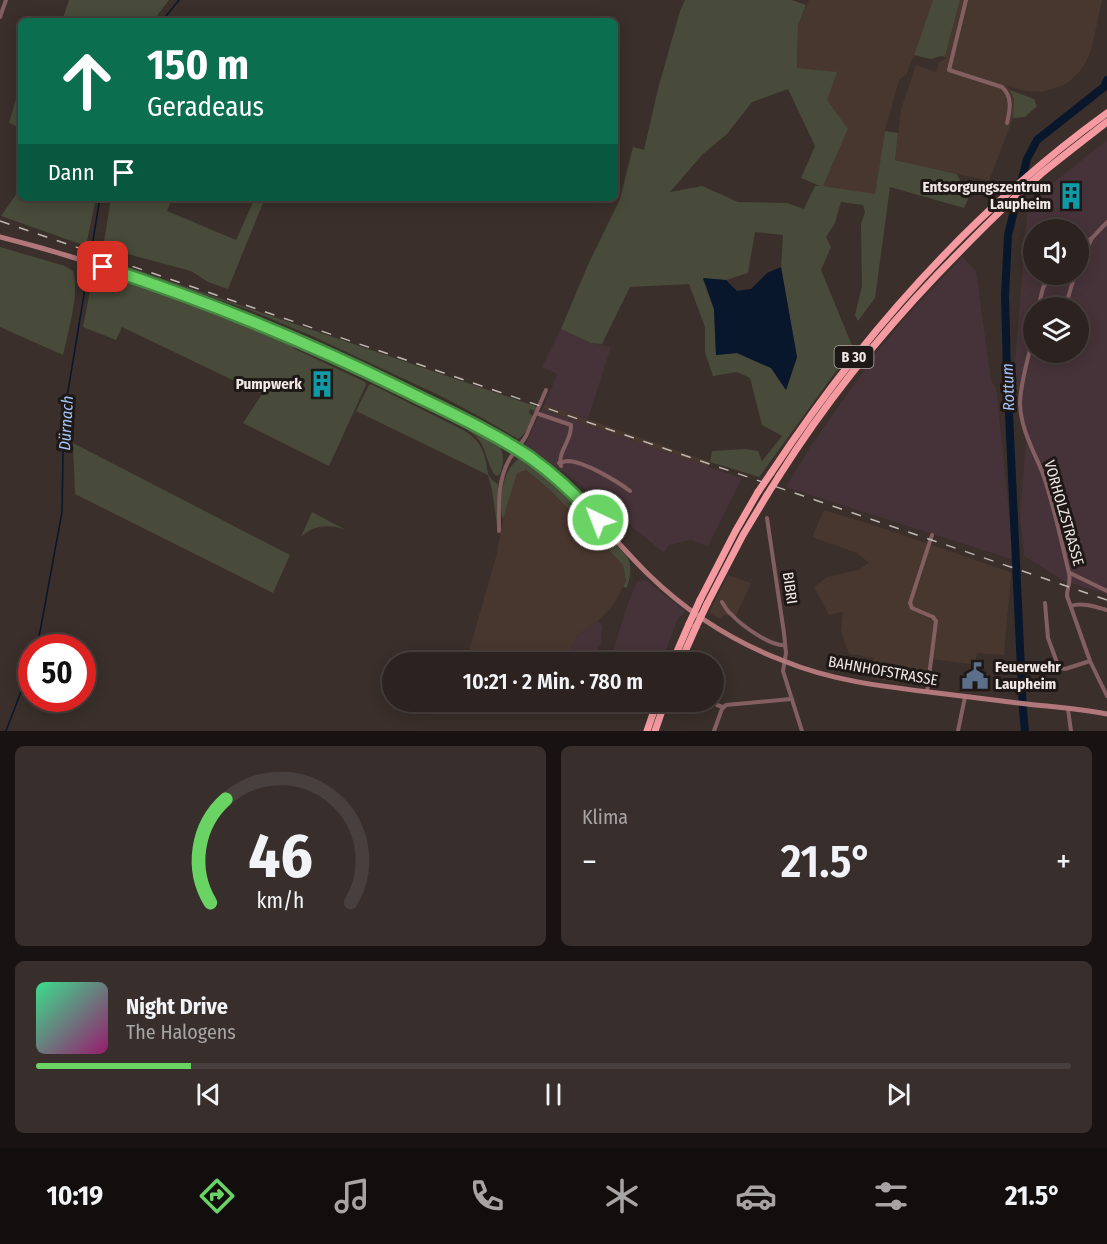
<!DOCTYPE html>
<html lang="de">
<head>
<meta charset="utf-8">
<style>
	:root { --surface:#2c2320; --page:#382f2d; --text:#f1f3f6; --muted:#a6a4a5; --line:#48403e; --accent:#69d464 }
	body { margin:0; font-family:"Fira Sans Condensed",sans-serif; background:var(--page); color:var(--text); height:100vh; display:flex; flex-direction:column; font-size:22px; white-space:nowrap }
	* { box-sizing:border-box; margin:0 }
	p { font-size:20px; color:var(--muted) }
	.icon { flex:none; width:33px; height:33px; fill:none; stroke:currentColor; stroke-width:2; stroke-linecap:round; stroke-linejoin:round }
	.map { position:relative; height:731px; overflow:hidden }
	.side { display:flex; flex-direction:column; gap:15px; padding:15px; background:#181312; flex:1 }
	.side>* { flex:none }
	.hud { position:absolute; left:18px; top:18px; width:600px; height:183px; border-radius:9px; box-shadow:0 3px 15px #0003,0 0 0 2px var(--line); background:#0b6e4f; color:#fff; overflow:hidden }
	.fabs { position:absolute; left:1023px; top:219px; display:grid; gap:12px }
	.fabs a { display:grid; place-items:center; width:66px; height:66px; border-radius:50%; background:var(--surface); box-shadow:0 3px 15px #0003,0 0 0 2px var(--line); font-size:30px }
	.speed { position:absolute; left:18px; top:634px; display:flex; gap:12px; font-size:30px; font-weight:700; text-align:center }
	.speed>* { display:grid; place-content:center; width:78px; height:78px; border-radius:50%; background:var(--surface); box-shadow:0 3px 15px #0003,0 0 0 2px var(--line); line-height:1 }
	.speed .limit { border:9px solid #d22; background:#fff; color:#111 }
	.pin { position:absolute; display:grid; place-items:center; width:51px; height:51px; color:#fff; margin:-26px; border-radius:12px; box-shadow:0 3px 9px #0006 }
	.me { position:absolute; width:66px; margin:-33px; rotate:317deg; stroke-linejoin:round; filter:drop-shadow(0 0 4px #0008) }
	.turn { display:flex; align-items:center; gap:21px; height:126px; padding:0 30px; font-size:27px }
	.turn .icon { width:78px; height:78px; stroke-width:2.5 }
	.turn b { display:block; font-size:42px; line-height:51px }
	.then { display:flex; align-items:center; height:57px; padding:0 30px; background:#0003; gap:12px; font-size:22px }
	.big { font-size:45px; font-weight:600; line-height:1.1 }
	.side .widget { flex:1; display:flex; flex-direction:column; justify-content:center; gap:9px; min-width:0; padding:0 21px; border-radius:9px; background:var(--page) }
	.side .dial { align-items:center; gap:0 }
	.dial svg { height:156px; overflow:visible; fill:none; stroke:var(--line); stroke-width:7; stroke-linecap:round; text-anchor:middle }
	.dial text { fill:var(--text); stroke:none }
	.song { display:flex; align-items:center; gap:18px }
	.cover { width:72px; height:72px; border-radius:9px; background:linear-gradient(135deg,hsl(150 70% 55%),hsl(320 70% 35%)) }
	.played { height:6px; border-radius:3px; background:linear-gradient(90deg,var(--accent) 15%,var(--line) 15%) }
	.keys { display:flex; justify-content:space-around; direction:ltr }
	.heat { display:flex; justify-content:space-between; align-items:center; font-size:33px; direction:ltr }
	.side .tiles { flex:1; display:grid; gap:15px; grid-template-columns:1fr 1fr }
	.widget:last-child { grid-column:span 2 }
	.trip { position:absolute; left:382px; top:652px; width:342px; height:60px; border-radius:30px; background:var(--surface); box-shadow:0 3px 15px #0003,0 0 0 2px var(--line); font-weight:600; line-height:60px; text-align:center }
	.tab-bar { display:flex; height:96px; justify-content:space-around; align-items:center; background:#120e0d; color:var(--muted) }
	.tab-bar .icon { width:42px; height:42px }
	.tab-bar .current { color:var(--accent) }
	.tab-bar b { font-size:27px; color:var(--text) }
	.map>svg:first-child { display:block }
</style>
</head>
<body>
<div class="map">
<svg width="1107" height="731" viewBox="0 0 1107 731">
	<rect width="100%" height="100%" fill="#3a2f2a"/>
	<path fill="#48372f" d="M809,0H933L914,55L906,75L899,80L885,131L875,195L823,186L848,129L797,68L798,25Z
		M960,0H1102L1092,47L1086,62L1079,72L1070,81L1062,86L1042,92L1024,91L1006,85L1012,92L1014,98L1013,118L989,181L895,160L901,109L916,65L936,72L939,62L945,59Z
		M545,404L710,462L709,467L542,409Z
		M525,470L549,489L623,565L626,581L614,604L598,621L577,635L567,663H476L466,661L496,557L503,519L517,472Z
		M824,510L876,526L1010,572L1011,575L1004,655L977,653L975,663L971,664L930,659L925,686L871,679L874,658L849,654L841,632L843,612L829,615L814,587L827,577L858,570L869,563L857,553L812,537Z
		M728,575L751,583L736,616L724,615L720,619L709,613Z"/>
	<path fill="#463339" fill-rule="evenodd" d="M1107,140V594L1064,581L1024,556L1020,514L1026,442L1014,374L1028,203ZM1034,230H1078V274H1034ZM1034,308H1078V352H1034Z
		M962,257L976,271L991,381L996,387L1014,560L786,487L812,444L877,352L905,318Z
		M561,329L591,343L611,347L588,419L545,404L557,374L542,367Z
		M542,409L742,478L708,546L691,540L669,545L664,553L576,481L525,445Z
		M646,580L686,612L678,618L661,663H609L628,603L637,581Z
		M598,621L602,626L601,642L593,663H567L577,635Z"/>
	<path fill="#484b39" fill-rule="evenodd" d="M69,0H169L153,21H62Z
		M685,0H792L806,5L798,25L797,68L837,72L827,100L848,129L823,186L875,194L885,131L898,133L895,160L957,174L968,199L964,208L890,187L875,298L858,321L855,315L862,286L861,224L865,212L863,205L841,202L835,223L826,237L831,247L821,270L853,348L759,477L710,462L712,451L745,449L758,451L762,461L782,436L762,425L750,378L737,372L713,376L705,352V327L689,284L630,287L602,344L591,343L561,329L587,267L620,199L633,147L644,150L658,89L680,11ZM788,89L815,146L801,178L820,186H815L804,209L787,203L738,202L702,186L670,192L702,155L727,134L752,102ZM755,232L783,235L781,267L797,357L786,390L771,368L737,353L716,355L714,309L703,279L726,280L748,273Z
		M933,0H960L945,57L941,56L931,59L914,55Z
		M1010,90L1034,99L1037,106L1025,117L1013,118L1014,99Z
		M18,92L21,93V128L9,123Z
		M21,185V198H96L86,246L1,216L17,193Z
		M111,198H172L167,211L236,240L255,198H265L228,289L208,282L191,271L113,250L104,242Z
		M0,247L65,266L73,271C80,293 68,332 63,355L0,327Z
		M96,256L535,406L536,408L534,411L530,409L529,413L533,416C529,424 526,434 518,439L484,419L445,398L312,336L252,311L96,258Z
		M107,271C165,292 223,312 279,336C294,342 318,349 329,359V361L294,346L293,348L365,382L366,385L329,466L243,423L262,394L122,327L116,340L83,327L91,286L105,284V283L101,279L103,273Z
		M336,360L413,397L497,442C505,453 504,463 500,474L497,476L494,474C481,450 489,443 463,427L335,364L334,362Z
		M371,384L463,430C477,438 483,447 486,462C487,467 487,473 490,477C492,480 495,482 498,484L497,525L492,490L488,475L356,411L369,385Z
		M73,443L290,555L273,593L75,494Z
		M521,458C532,462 542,472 551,480C579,503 603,530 627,557C633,567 630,577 627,588L623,587L626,581L623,565L549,489L526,470L517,473L503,519C497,504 503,465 521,458Z
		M312,512L344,529C328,524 313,525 301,537Z"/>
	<path fill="#09172d" d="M781,267L797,357L786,390L771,368L737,353L716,355L714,309L703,278L726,280L737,291L751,289L767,273Z"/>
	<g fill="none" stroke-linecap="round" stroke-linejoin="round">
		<path stroke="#09172d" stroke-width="1.5" d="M162,21L179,0
			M37,648L62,512L63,454L67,397L100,198
			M6,731L32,663"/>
		<path stroke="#09172d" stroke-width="8" d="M1025,731L1023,711L1007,371L1005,296L1008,235L1027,159L1037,140L1104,87L1107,80"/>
		<path stroke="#845f61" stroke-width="4" d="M966,0L949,70L1002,87C1013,97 1010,110 1007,123
			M0,17L6,0
			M1078,248L1093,237L1107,222
			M1078,267L1092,238
			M1038,308L1043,288L1051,274
			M1065,308L1075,274
			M1034,331C1030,354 1020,382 1020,404C1021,430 1034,451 1043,474C1054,506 1061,540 1069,573C1071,584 1067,587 1067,596L1090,661L1107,696
			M536,413L571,425C572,441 557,452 561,466
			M559,463C562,462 566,461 569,461C585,462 617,481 630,491
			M767,518L784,633L786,653L783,671L802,731
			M499,531C499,506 497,482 509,460C514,451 521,445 526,436L546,390
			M1070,573L1107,591
			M722,602C725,607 727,611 731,614C741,625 771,647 785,645
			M1045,603L1048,638L1059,668L1065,669L1090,661
			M1071,606C1082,602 1096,607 1107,610
			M927,692L936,621L933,617L912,608L910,603L932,535
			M714,702L717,705L723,707
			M1068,709L1071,731
			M714,731L722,709L726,705L791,699
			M958,731L965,697"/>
		<path stroke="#b2777a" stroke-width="5" d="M0,237C138,272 272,325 399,388C443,409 489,430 530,458C577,490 609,536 649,575C687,612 734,642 784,661C830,680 879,686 929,692C962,696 994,700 1027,704C1054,707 1081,709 1107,714"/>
		<path stroke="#f59aa0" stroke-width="7" d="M771,473C862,335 973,210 1107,113
			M779,476C825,403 878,337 937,275C971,240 1005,205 1042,173C1063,156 1085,139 1107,122
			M700,600L735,532L758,492
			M707,604L743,535L767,495
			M672,663L689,624
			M680,663L696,627
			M647,731L657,702
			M655,731L665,702"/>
		<path stroke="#c0b7b3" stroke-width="1.5" stroke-dasharray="10 10" stroke-linecap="butt" d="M0,221L1107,600"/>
		<path stroke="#f59aa0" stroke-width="7" d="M758,492L771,473
			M767,495L779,476
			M689,624L700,600
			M696,627L707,604"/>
	</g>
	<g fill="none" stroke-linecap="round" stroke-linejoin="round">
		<defs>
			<path id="route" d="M103,267C206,301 306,341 402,389C446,411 491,431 531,458C556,476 578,497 598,520"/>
		</defs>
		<use href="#route" stroke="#448a41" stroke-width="15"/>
		<use href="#route" stroke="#69d464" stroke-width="10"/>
	</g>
	<defs>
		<symbol id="building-bare" viewBox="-9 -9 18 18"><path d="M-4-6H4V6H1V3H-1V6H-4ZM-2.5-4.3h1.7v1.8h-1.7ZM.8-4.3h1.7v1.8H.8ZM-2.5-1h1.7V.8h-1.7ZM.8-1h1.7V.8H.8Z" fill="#0f9aa8" stroke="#1e1816" stroke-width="2.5" paint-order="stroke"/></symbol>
		<symbol id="civic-bare" viewBox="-9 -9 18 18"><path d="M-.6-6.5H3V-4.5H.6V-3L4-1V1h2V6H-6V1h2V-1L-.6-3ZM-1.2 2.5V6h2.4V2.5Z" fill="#5c6f8a" stroke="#1e1816" stroke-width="2.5" paint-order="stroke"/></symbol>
	</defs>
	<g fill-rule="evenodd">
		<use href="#building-bare" x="1052" y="177" width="38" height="38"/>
		<use href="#building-bare" x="303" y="365" width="38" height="38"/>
		<use href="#civic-bare" x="956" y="657" width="38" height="38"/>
	</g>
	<g text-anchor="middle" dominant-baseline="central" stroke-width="6" stroke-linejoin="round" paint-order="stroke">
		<rect fill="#1e1816" stroke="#b2aaa7" stroke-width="1.5" x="834.5" y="346" width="39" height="22" rx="4.5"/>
		<g font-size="14" font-weight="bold" fill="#f1e8e5">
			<text x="854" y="357">B 30</text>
		</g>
		<g font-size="15" font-weight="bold" fill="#f1e8e5" stroke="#1e1816" text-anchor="end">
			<text x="1051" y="187">Entsorgungszentrum<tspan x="1051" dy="17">Laupheim</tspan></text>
			<text x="302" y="384">Pumpwerk</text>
			<text x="995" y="667" text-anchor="start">Feuerwehr<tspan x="995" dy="17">Laupheim</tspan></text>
		</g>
		<g font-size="15" fill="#f1e8e5" stroke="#1e1816">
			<text transform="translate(1064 513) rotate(74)">VORHOLZSTRASSE</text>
			<text transform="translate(790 588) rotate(82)">BIBRI</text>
			<text transform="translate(883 671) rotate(10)">BAHNHOFSTRASSE</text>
		</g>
		<g font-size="16" font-style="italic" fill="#a5c4f6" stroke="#1e1816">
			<text transform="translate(1008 387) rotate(-92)">Rottum</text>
			<text transform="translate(66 423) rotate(-87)">Dürnach</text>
		</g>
	</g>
</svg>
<div class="fabs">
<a><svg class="icon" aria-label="sound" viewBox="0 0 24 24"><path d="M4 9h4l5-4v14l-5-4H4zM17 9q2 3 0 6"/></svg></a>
<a><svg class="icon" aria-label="layers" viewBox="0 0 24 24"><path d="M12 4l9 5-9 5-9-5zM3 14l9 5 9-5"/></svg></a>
</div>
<div class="speed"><div class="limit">50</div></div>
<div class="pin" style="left:103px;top:267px;background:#d93025"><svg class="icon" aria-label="arrive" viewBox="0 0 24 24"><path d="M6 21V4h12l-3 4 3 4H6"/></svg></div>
<svg class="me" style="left:598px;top:520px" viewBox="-20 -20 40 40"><circle r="17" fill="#69d464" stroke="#fff" stroke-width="3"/><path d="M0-11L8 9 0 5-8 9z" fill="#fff"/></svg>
<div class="trip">10:21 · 2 Min. · 780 m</div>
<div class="hud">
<div class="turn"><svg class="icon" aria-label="ahead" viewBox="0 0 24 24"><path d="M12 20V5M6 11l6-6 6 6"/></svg><div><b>150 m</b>Geradeaus</div></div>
<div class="then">Dann<svg class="icon" aria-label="arrive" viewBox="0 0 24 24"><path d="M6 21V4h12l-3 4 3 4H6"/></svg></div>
</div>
</div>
<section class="side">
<div class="tiles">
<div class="widget dial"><svg viewBox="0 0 100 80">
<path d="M14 69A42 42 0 1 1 86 69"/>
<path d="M14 69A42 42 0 0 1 22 16" stroke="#69d464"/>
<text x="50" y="56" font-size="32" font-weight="700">46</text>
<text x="50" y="72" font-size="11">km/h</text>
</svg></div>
<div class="widget"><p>Klima</p>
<div class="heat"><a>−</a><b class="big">21.5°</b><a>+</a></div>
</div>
<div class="widget">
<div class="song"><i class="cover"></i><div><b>Night Drive</b><p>The Halogens</p></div></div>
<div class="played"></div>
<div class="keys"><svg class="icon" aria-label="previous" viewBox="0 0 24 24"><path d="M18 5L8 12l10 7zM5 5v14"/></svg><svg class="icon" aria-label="pause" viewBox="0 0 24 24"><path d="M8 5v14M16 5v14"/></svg><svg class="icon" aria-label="next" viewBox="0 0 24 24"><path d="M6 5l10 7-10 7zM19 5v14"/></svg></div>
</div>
</div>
</section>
<nav class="tab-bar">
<b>10:19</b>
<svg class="icon current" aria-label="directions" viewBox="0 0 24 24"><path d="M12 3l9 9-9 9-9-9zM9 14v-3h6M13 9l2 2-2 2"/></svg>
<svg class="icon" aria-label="music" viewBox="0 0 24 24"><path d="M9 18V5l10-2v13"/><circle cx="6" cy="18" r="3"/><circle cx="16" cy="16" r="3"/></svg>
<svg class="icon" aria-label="phone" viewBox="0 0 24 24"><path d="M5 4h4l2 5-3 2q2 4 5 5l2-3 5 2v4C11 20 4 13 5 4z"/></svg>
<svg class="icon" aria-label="climate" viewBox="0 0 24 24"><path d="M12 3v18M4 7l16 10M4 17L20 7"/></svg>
<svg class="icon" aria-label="car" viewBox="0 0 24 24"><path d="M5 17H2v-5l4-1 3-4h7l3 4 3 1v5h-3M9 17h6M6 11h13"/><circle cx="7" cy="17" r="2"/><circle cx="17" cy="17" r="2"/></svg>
<svg class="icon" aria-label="filters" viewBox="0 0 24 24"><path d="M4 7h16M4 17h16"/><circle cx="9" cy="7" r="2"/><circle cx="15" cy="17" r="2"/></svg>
<b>21.5°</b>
</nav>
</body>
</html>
